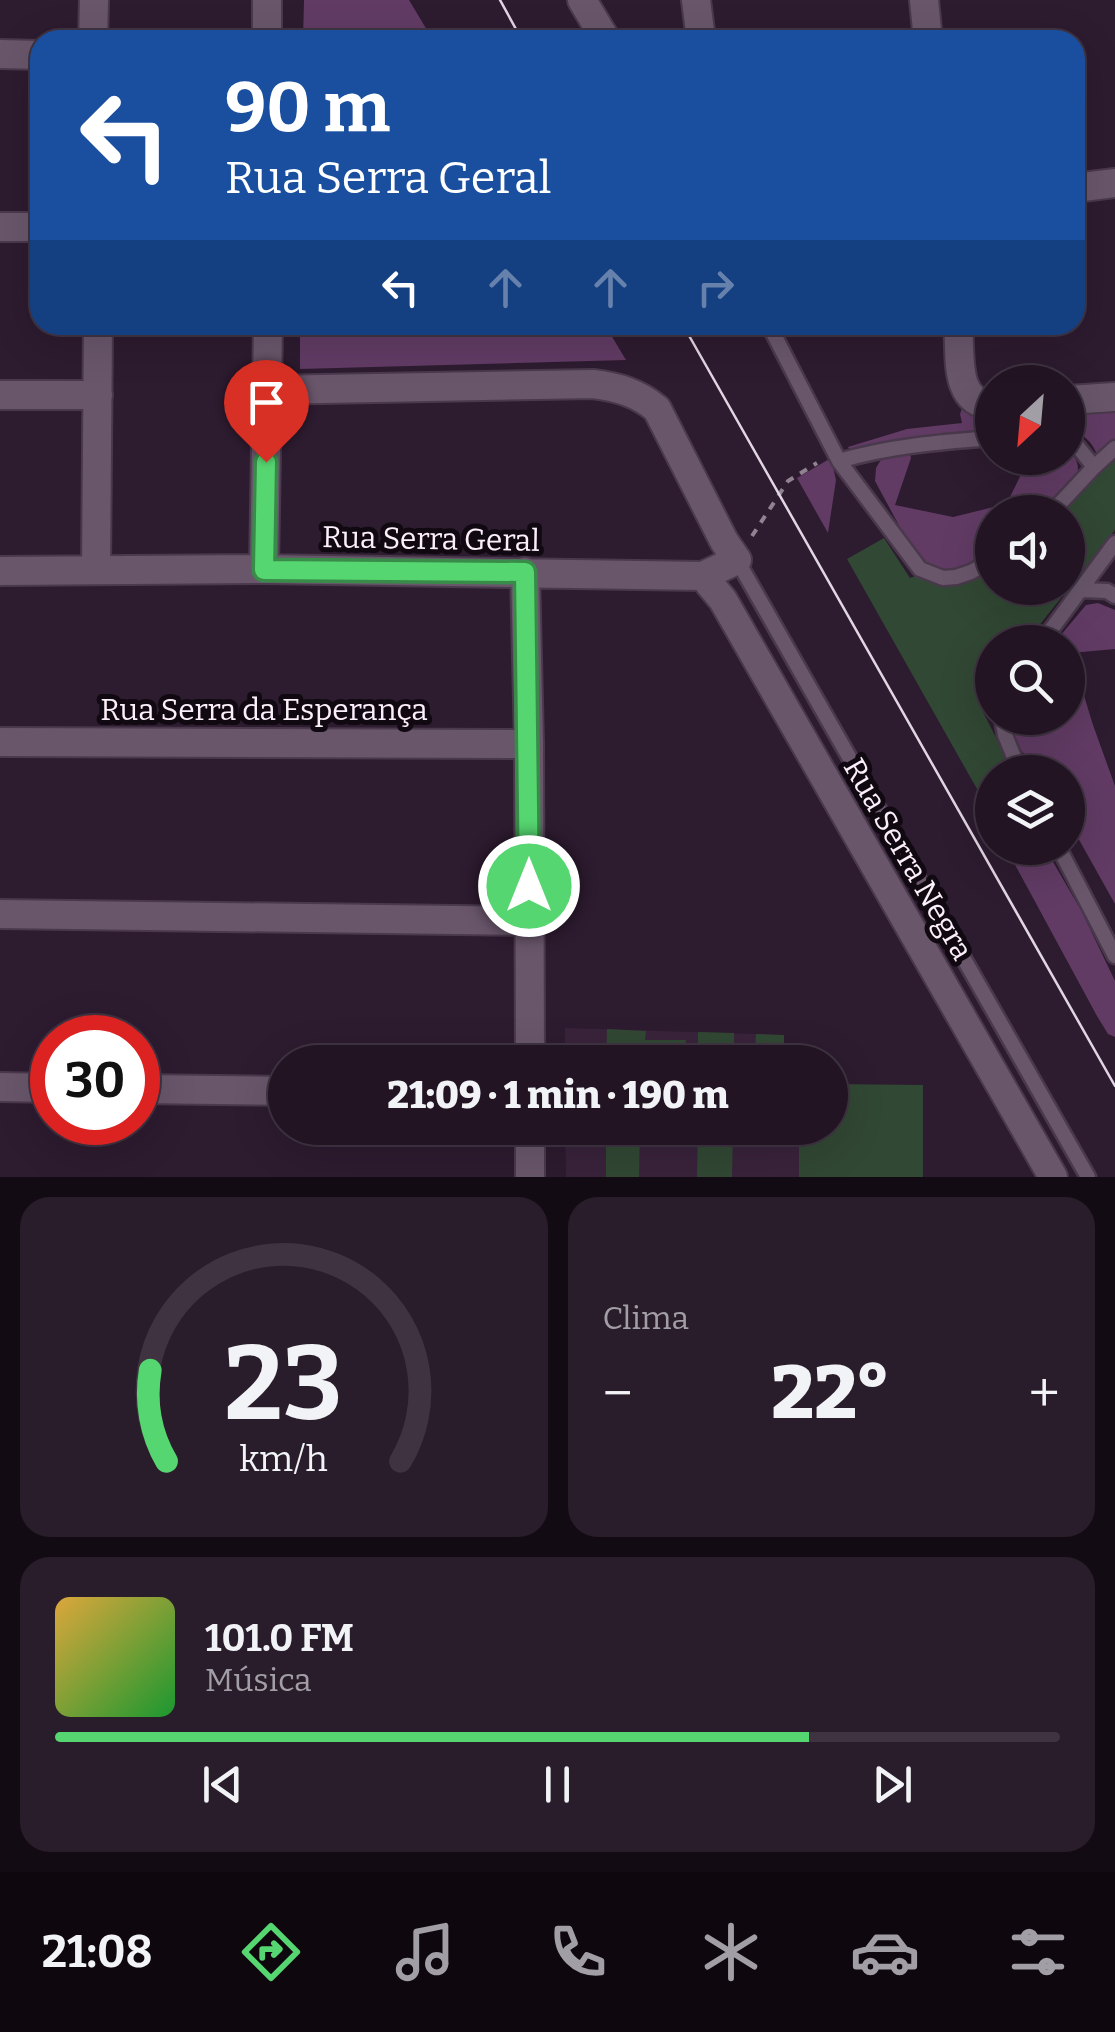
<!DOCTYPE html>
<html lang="pt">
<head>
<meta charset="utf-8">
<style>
	:root { --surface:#221423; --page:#2a1d2b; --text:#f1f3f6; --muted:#a29ea6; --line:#3f3341; --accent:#56d671 }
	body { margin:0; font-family:Bitter,serif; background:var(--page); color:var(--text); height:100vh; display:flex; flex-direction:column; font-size:38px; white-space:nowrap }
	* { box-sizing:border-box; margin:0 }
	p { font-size:32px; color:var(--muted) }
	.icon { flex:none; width:55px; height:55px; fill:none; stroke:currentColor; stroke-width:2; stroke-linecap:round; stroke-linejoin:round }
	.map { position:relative; height:1177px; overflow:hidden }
	.drawer { display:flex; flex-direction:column; gap:20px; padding:20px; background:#130b13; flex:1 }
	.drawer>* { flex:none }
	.banner { position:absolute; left:30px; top:30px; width:1055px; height:305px; border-radius:30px; box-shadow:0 10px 40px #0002,0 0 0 2px var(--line); background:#1a4fa0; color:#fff; overflow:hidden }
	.needle { width:65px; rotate:206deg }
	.buttons { position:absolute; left:975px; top:365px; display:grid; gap:20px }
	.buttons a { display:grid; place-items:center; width:110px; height:110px; border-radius:50%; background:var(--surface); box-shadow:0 10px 40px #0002,0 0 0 2px var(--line); font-size:50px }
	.speed { position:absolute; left:30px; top:1015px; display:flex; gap:20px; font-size:50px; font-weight:700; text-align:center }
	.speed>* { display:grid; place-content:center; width:130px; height:130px; border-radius:50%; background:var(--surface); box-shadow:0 10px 40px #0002,0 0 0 2px var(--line); line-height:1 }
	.speed .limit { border:15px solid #d22; background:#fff; color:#111 }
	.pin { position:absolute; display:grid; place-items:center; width:85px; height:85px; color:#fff; margin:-102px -42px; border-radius:50% 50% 50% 0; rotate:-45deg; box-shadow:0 0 10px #0007 }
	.pin .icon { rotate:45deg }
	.me { position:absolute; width:110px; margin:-55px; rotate:0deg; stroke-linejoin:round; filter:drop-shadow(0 0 8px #0008) }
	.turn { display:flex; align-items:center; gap:35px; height:210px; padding:0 30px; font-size:45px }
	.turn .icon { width:130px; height:130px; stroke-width:2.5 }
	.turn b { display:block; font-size:70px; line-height:85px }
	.lanes { display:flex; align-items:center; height:95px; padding:0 30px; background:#0003; justify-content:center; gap:50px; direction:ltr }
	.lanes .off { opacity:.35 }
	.big { font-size:75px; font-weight:800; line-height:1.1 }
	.drawer .card { flex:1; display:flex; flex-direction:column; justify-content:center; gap:15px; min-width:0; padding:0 35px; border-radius:30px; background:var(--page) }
	.drawer .dial { align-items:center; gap:0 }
	.dial svg { height:260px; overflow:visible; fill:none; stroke:var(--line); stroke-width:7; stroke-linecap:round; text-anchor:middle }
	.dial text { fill:var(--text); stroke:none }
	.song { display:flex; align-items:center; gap:30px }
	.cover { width:120px; height:120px; border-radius:15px; background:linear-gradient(135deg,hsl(40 70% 55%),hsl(130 70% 35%)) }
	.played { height:10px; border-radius:5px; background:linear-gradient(90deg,var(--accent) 75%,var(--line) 75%) }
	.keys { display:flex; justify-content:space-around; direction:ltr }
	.heat { display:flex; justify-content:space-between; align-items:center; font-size:55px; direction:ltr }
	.drawer .tiles { flex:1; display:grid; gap:20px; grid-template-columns:1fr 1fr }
	.card:last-child { grid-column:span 2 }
	.trip { position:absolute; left:268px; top:1045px; width:580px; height:100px; border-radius:50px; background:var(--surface); box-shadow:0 10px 40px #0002,0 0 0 2px var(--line); font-weight:800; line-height:100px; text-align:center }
	.tab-bar { display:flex; height:160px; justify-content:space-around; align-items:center; background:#0e080e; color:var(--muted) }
	.tab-bar .icon { width:70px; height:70px }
	.tab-bar .current { color:var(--accent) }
	.tab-bar b { font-size:45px; color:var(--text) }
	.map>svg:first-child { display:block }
</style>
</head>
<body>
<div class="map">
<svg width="1115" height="1177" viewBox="0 0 1115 1177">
	<rect width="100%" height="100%" fill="#2d1b2f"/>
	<path fill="#39233b" d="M565,1028L784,1035V1062H565Z
		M565,1128H799V1177H566Z"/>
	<path fill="#613b64" d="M304,0H409L433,40H303Z
		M300,325H605L626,360L300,369Z
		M963,405L992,416V429L898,442L852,453L848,447L907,429L962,423L960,414Z
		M1115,406V439L1112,440L1110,449L1097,456C1094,442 1081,433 1068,426V411Z
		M1068,449C1093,473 1065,492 1048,512H992V553C968,570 941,577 916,557L875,481L876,468L882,458L909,451L911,458L895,505L953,517L1006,504C1014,491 1023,467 1032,458H1068Z
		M831,458L836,480L828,533L797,478Z
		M1098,603L1115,610V649L1071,653L1093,725L1115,786V904L1068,820V772H1038L1011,737L1008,718H1068V642H1055L1086,605Z
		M1006,848H1045L1082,912L1115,981V1037L1108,1034L1097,1016Z"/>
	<path fill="#314834" d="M1115,454V530L1026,642H992V686L983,712L1012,769L1006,772H992V780L977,789L847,559L884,538L910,578L918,575L926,581L950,584L992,567V588H1068V512H1063L1091,477Z
		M607,1029L646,1031L645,1040H686L685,1062H606Z
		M698,1032L734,1033V1062H698Z
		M756,1034L784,1035V1062H744V1052H755Z
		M830,1084L923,1085V1177H799V1128H830Z
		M606,1128H640L639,1177H606Z
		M698,1128H733L732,1177H697Z"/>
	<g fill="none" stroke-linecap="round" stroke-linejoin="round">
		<defs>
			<path id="service" d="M769,325L839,461L920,569L943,578L956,577L971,572L992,560
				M1068,441L1078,447L1094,467
				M839,461C890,446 940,442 992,438
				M1052,512L1094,467L1115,448
				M737,560L1088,1177
				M1082,590L1107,591L1115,596
				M1042,642L1115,543
				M1002,718L1005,735L1020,772
				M1059,848L1115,956"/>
			<path id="minor" d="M267,0V40
				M582,0L606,40
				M696,0L701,40
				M924,0L928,40
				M93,40L94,0
				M0,54L40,55
				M1075,188L1115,183
				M0,227H40
				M958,325C961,355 953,403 992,405
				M0,395H98
				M1068,400L1115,397
				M264,569L268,325
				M96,570L98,325
				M0,571L264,569L703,576L737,560L724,541L657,409C638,393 618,387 593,384L268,390
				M525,572L529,744L530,1062
				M703,576L723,600L1053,1177
				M0,742L529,744
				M0,914L529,921
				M0,1087L52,1088
				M138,1089L285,1091
				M530,1177V1128"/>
		</defs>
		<use href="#service" stroke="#4a394c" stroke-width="19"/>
		<use href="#minor" stroke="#4a394c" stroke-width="32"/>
		<path stroke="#918292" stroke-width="4" stroke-dasharray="8 8" stroke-linecap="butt" d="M752,536L788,481L817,463"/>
		<use href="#service" stroke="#69566b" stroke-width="14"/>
		<use href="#minor" stroke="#69566b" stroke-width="28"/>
		<path stroke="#e2d5e3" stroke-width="2.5" d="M500,0L522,40
			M683,325L1115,1086"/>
	</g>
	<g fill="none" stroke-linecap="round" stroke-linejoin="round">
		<defs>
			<path id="route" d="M266,462L264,570L525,572L529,886"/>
		</defs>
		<use href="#route" stroke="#388b49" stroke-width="25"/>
		<use href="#route" stroke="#56d671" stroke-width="18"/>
	</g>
	<g text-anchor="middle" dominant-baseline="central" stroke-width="10" stroke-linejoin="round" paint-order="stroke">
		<g font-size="30" fill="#fbeffc" stroke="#110911">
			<text transform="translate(431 539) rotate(1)">Rua Serra Geral</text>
			<text x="264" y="710">Rua Serra da Esperança</text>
			<text transform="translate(908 859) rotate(60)">Rua Serra Negra</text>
		</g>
	</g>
</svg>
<div class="buttons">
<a><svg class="needle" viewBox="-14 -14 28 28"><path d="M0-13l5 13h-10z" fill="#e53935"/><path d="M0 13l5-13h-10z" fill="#a29ea6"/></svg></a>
<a><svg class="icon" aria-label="sound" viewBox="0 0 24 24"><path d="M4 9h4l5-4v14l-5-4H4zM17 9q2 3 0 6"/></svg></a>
<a><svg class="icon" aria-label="search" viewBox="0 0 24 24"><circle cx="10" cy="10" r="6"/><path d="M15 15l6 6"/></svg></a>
<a><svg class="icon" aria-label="layers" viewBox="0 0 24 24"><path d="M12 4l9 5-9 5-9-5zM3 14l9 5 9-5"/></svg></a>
</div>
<div class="speed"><div class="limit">30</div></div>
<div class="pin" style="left:266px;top:462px;background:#d93025"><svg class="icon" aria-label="arrive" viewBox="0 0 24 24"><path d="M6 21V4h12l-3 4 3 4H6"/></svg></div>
<svg class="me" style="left:529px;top:886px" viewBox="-20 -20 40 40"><circle r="17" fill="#56d671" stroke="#fff" stroke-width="3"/><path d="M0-11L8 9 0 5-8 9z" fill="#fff"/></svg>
<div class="trip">21:09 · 1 min · 190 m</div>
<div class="banner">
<div class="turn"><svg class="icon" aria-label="left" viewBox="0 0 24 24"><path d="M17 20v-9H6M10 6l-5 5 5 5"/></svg><div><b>90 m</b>Rua Serra Geral</div></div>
<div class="lanes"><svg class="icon" aria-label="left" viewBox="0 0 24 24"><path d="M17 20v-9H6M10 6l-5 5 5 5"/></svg><svg class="icon off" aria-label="ahead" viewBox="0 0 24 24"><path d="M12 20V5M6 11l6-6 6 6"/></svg><svg class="icon off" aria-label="ahead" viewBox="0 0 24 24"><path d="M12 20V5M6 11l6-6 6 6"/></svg><svg class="icon off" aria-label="right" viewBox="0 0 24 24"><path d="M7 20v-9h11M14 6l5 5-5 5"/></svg></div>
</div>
</div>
<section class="drawer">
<div class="tiles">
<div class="card dial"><svg viewBox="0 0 100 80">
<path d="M14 69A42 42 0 1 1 86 69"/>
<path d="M14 69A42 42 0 0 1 9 41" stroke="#56d671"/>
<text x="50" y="56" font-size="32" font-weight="700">23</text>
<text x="50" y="72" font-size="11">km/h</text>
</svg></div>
<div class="card"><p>Clima</p>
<div class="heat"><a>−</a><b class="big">22°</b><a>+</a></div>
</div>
<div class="card">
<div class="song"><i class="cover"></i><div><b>101.0 FM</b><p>Música</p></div></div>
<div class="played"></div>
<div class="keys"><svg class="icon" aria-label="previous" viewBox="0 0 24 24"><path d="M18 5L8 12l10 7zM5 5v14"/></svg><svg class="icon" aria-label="pause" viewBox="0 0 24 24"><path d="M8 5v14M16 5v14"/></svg><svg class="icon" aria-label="next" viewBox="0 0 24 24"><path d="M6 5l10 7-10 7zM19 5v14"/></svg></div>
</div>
</div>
</section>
<nav class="tab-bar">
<b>21:08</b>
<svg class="icon current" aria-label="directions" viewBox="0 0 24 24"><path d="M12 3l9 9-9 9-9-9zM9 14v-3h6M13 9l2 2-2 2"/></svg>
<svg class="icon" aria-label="music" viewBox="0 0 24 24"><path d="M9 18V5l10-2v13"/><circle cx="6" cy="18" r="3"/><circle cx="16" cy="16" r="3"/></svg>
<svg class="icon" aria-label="phone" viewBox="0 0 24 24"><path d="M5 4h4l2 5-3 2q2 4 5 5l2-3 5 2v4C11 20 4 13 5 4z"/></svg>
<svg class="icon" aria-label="climate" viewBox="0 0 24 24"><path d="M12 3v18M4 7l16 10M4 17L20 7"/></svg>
<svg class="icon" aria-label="car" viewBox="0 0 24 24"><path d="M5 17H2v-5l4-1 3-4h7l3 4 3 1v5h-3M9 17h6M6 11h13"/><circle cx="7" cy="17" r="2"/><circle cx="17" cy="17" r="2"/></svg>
<svg class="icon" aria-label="filters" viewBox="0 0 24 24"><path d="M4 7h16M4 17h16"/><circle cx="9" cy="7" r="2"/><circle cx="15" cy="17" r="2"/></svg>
</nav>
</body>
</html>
